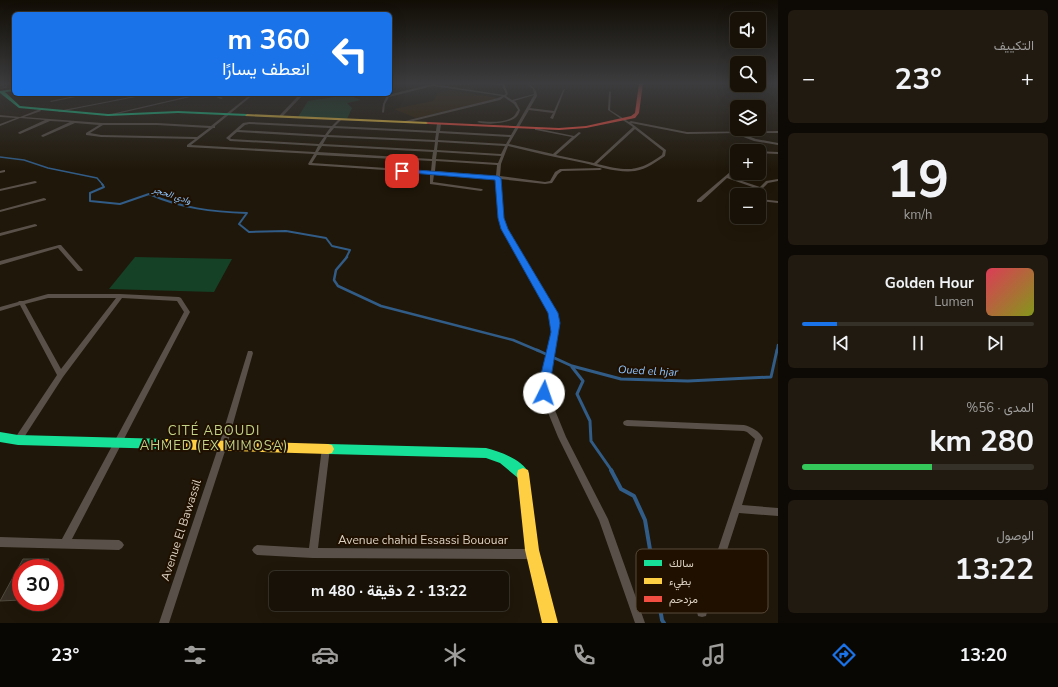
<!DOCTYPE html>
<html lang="ar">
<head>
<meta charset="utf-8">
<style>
	:root { --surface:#171107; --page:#201a11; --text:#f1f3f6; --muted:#9e9d9b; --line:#363128; --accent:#1a73e8 }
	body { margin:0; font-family:"Nunito Sans",Vazirmatn,sans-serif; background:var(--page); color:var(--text); direction:rtl; height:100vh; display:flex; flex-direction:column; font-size:15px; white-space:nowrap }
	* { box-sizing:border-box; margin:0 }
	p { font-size:13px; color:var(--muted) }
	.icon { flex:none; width:22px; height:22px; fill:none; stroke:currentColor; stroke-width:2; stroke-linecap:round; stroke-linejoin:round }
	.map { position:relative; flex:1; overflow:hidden; direction:ltr }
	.panel { display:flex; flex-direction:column; gap:10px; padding:10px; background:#0d0904; width:280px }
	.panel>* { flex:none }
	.banner { position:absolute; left:12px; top:12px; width:380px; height:84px; border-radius:6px; box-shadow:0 4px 16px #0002,0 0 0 1px var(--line); direction:rtl; background:#1a73e8; color:#fff; overflow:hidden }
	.controls { position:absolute; left:730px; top:12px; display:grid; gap:8px }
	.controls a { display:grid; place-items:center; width:36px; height:36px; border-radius:6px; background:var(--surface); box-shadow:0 4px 16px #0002,0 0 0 1px var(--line); font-size:20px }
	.speed { position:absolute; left:12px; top:559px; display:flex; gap:8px; font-size:20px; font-weight:700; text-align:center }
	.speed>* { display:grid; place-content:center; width:52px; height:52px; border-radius:50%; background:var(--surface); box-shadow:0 4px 16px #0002,0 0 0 1px var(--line); line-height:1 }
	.speed .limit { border:6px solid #d22; background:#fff; color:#111 }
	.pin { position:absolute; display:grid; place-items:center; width:34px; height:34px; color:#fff; margin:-17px; border-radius:8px; box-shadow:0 2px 6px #0006 }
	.me { position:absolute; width:44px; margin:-22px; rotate:4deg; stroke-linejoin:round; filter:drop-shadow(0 0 3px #0008) }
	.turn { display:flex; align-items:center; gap:14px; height:84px; padding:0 16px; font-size:18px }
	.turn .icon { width:52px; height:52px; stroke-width:2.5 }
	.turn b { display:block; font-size:28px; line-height:34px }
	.big { font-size:30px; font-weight:700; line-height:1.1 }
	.panel .card { flex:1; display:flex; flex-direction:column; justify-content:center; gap:6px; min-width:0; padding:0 14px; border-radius:6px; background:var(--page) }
	.panel .dial { align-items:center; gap:0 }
	.dial b { font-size:52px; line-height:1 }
	.song { display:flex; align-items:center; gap:12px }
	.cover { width:48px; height:48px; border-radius:6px; background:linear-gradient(135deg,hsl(350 70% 55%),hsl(70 70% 35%)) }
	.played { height:4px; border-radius:2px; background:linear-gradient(90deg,var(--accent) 15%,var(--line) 15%) }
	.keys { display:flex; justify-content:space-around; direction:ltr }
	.heat { display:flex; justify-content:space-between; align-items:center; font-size:22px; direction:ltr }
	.charge { height:6px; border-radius:3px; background:linear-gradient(90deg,#34c759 56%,var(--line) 0) }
	.trip { position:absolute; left:269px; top:571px; width:240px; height:40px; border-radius:6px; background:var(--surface); box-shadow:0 4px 16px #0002,0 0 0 1px var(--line); font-weight:700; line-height:40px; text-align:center; direction:rtl }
	.tabs { display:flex; height:64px; justify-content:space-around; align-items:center; background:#090703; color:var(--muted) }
	.tabs .icon { width:28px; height:28px }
	.tabs .on { color:var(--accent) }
	.tabs b { font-size:18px; color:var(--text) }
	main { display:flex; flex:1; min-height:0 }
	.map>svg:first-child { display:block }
</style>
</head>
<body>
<main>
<section class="panel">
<div class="card"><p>التكييف</p>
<div class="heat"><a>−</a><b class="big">23°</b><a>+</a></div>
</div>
<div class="card dial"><b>19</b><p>km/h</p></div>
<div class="card">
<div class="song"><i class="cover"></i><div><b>Golden Hour</b><p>Lumen</p></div></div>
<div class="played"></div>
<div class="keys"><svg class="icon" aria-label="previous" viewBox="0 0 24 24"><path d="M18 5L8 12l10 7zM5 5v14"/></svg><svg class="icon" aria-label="pause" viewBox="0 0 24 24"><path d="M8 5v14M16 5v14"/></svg><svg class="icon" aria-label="next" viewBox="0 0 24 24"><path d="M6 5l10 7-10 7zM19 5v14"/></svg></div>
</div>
<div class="card"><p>المدى · 56%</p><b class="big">280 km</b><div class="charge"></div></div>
<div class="card"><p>الوصول</p><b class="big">13:22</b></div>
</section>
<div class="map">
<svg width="778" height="623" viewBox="0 0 778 623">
	<rect width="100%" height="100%" fill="#1f1709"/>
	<path fill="#301f01" d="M430,83H474V91L457,89Z
		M450,90L499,98L416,118L394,109L433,101L438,93Z"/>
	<path fill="#154126" d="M348,95L361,100L347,103L352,108L347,119L298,117L308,101Z
		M135,257L232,259L214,292L109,289Z"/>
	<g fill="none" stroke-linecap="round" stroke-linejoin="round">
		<path stroke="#315c87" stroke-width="1.5" d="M0,157L24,160L48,168L97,178L103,185"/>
		<path stroke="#315c87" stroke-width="2" d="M102,184L104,187L90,193V201L120,204L149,194C181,208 212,212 247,213L239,224L249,232L286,231L326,238L332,246L350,250L346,258"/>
		<path stroke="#315c87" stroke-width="2.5" d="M347,257L336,270L334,280L338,286L381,306L513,340L539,351
			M777,351L778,345"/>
		<path stroke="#315c87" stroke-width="3" d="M537,350L572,366L621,379L688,381L771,377L777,350
			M572,367L583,381L577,394L590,421L591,441L612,471"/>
		<path stroke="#315c87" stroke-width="4" d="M611,470L621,489L634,496L645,520L662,620L664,623"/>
	</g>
	<path fill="#383025" stroke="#514a3e" d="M23,559H49L44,568H21V600L0,601Z"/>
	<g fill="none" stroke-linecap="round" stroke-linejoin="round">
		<path fill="#595149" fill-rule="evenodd" d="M10,83H14V84L0,86V84Z
			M484,83H504L508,94L506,96L512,100L534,94L533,89L526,83H528C533,87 537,90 537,96L530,108L554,111L563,90L565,89L553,119L550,118L553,113L529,110L509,144L553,154L572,137L536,130H535V128L574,136L579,132L581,133L556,155L594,163L633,127L608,110L609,92L610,91L611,92L610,110L629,122L631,121L687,132L778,131V133H740L756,139L778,143V145L754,141L738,135V133L687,134L631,123L666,150L665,156C656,162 647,169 635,171C618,173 600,167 584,163C558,158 533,152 508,146L501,164L500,176L545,182L550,181L555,172L560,169L600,168L602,169L600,170L562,171L558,174L552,183L545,184L500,179L503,218L506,229L556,313L559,331L548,383V393L566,437L608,519L645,623H635L599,520L558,437L540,393V383L553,331L550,313L502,229L499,218L496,178L434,174L433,182L482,189L483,190L481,191L430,184V173L309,165L308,164L314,154L187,147V145L195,139L101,137L86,135V133L99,125L75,123L43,137L41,136L42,135L70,122L50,121L20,134L18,133L19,132L45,120L20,118L0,126V124L16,118L0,117V115L20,117L40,109L41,111L24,117L102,123H157L211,126L251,94H254L215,126V128H213L191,145L315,152L318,146L230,141L226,138L243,123L249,122L332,126L340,118L342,119L335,126L436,131L437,124L439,123L441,124L440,131L511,135L534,95L514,101L516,102L520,110C519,113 518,116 515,118C507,124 486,125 477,122L479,121C488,122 507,123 514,116C516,114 516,112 518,110L514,104L504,97L500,100L405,123V121L498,98L502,96L433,86L389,97L385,104L384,112L383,113L382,112L383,104L387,95L433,84L504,95L506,94L502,85L485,84ZM249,124L330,128L325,135L239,130L245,125ZM103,125H157L209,128L197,137L101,135L90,133ZM334,128L436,133L435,140L328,135ZM635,129L663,151L662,155C637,173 627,171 597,164ZM237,132L324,137L319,144L231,139L230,138ZM439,133L510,137L506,144L438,140ZM327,137L435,142L434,150L323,144ZM438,142L505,146L501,154L437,150ZM322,146L433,152L432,159L318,152ZM437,152L501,156L498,163L436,159ZM317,155L432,161L431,171L312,163ZM436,161L497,165L496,176L435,171Z
			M85,94H90L51,102L50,101Z
			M146,94H151L59,112L58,111Z
			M198,94H203L108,116L107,115Z
			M209,94H213L223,98L221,99Z
			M303,94H306L301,97L282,117H280V115L299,95Z
			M759,151L778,152V154L759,153Z
			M736,167H737V170L730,177L760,187L766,181L778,179V181L768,183L756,195H752L758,189L727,178L701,202H697V200Z
			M4,170H5V172L0,173V171Z
			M35,181L37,182L36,183L0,191V189Z
			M44,198L46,199V200L0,212V210Z
			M759,199L778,201V203L759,201Z
			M35,224L37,225V226L0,236V233Z
			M59,245H61L82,269L83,270L82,271H78L58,248L0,265V261Z
			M48,294H120L179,297L181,298L190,312L72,539L119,540L122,542L124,545L122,548L119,550L0,547V537L62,539L184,312L177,301L122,298L63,377L21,442L18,443L15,442L14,440L15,438L57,375L20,305L0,311V307L18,302L19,301H23ZM48,298H116L61,369L25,304Z
			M248,351H252L253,353L227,445L169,623H159L219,445Z
			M627,420L744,425C752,427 759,431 763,438L742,505L778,508V516L739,513L707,612L706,616L702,617L698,616L697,612L755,439L747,432L744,431L627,426L624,425L623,423L624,421Z
			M326,445L329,446L330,448L318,548L533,549L536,551L538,554L536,557L533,559L313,558L257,555L254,553L252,550L254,547L257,545L309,548L322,448L323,446Z"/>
		<path fill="#16e098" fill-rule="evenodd" d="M14,89V91L5,92L20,106L108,114L178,111L247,114L249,115L247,116L178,113L108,116L19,108L0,93V91Z
			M0,432L18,435L167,439L171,440L173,444L171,448L167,449L18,445L0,442Z
			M328,444L486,448C500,452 523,459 529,474L528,478L523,480L518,478L500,463L486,458L328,454L324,453L322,449L324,445Z"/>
		<path fill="#ffcf43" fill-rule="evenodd" d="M247,114L428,122L430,123L428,124L245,116Z
			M167,439L328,444L332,445L334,449L332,453L328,454L167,449L163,448L161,444L163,440Z
			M523,468L528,470L529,474L539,550L558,623H542L525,550L517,474L518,470Z"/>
		<path fill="#f24e42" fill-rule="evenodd" d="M639,83H643L639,113L635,118L586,128L559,130L428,124L426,123L428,122L559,128L586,126L631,116L635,113Z"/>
		<defs>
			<path id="rail" d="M0,88L14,86"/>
		</defs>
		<use href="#rail" stroke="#5d564f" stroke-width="1.5"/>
		<use href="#rail" stroke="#1f1000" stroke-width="1" stroke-dasharray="3.5" stroke-linecap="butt"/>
	</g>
	<linearGradient id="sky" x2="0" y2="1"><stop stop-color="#110d05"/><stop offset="0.49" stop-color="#3c3c3e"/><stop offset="1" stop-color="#3c3c3e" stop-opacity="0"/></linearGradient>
	<rect width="778" height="170" fill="url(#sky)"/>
	<path fill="#1a73e8" stroke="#114b97" d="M402,169L498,176L501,178L504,218L508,229L558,313L560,323L548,396H541L539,383L551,332L548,313L501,229L498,218L495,180L400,172Z"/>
	<g text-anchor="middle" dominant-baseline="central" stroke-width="4" stroke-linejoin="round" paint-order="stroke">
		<g font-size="9" font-style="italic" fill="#8dc3fd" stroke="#1f1000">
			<text transform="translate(172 195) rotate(18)">وادي الحجر</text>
		</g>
		<g font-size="11" font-style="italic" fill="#8dc3fd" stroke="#1f1000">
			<text transform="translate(648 371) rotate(3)">Oued el hjar</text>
		</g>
		<g font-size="12" fill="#dcd1c2" stroke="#1f1000">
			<text transform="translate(181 530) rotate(-72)">Avenue El Bawassil</text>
			<text x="423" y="540">Avenue chahid Essassi Bououar</text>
		</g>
		<g font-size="13" letter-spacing="1" fill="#c3d489" stroke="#1f1000">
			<text x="214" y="431">CITÉ ABOUDI<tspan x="214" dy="15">AHMED (EX MIMOSA)</tspan></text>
		</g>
	</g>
	<rect x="636" y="549" width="132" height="64" rx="6" fill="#1f1000" stroke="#584a3a" stroke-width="1"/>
	<rect x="644" y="560" width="18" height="6" fill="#16e098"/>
	<rect x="644" y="578" width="18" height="6" fill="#ffcf43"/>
	<rect x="644" y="596" width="18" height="6" fill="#f24e42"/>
	<g font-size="11" fill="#dcd1c2">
		<text x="669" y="567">سالك</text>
		<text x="669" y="585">بطيء</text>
		<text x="669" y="603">مزدحم</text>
	</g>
</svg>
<div class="controls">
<a><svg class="icon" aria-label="sound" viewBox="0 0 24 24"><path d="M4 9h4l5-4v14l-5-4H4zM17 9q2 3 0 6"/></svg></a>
<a><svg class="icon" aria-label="search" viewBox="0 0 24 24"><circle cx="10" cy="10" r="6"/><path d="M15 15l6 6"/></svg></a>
<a><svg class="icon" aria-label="layers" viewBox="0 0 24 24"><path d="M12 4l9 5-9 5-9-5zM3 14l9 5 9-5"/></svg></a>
<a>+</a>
<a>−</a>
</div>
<div class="speed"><div class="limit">30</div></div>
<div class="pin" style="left:402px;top:171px;background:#d93025"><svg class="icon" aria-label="arrive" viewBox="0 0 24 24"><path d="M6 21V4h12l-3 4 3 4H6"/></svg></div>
<svg class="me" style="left:544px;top:393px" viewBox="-20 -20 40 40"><circle r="19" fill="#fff"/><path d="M0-13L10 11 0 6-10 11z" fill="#1a73e8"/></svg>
<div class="trip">13:22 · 2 دقيقة · 480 m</div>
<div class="banner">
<div class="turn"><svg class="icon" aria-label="left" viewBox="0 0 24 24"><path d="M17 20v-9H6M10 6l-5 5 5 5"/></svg><div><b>360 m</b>انعطف يسارًا</div></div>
</div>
</div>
</main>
<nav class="tabs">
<b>13:20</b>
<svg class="icon on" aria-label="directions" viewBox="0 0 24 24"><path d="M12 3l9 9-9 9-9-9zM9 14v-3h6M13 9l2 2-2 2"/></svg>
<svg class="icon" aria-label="music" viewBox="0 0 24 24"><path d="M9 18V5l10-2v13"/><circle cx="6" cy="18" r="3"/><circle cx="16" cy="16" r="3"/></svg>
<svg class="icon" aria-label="phone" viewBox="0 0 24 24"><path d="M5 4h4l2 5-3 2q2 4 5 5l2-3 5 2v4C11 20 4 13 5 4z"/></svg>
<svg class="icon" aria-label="climate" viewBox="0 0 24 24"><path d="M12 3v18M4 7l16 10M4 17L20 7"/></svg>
<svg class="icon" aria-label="car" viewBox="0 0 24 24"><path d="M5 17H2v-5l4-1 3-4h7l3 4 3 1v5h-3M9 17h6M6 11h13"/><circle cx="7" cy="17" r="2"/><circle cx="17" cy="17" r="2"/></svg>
<svg class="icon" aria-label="filters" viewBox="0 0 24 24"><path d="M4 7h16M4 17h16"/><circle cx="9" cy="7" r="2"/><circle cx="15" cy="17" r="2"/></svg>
<b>23°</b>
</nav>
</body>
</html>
